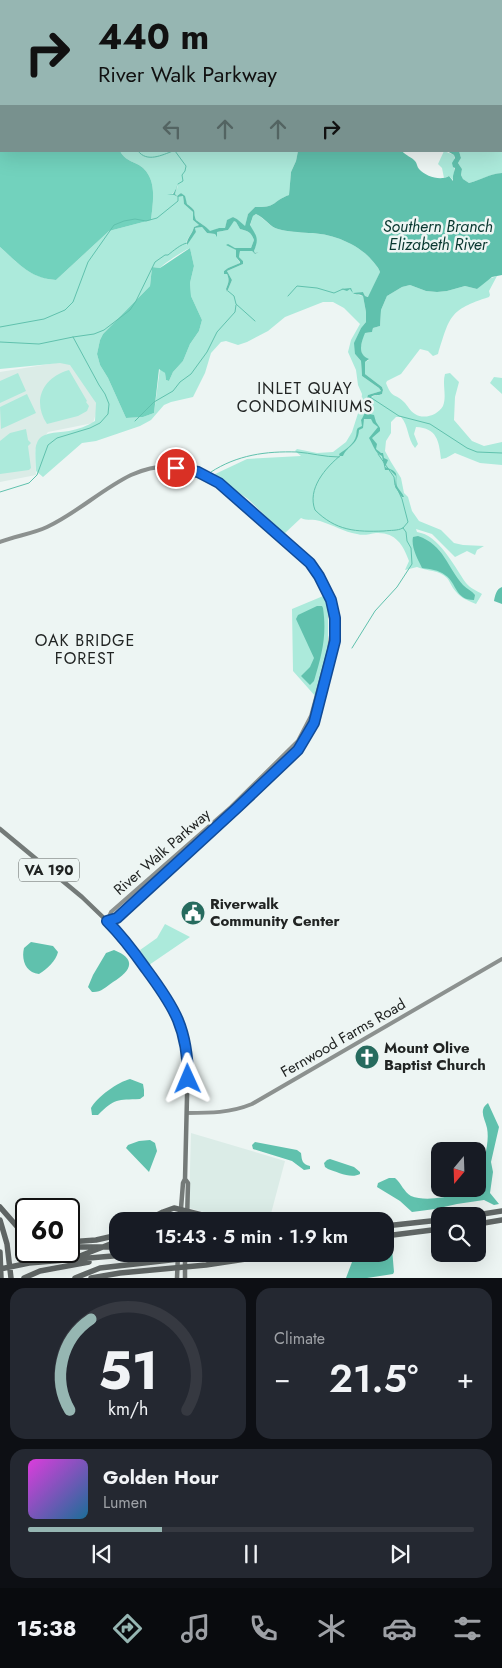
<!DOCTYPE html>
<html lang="en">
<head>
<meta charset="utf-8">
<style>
	:root { --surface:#171b24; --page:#242831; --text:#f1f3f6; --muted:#9ea1a6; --line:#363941; --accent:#96b6b2 }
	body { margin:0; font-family:Jost,sans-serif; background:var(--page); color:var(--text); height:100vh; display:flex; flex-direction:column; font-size:19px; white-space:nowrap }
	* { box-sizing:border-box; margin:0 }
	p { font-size:16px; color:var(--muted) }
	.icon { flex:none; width:28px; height:28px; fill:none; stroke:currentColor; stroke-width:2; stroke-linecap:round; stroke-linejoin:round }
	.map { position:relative; height:1278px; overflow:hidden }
	.details { display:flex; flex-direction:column; gap:10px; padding:10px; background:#0d0f14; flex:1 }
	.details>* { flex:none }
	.guide { position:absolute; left:0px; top:0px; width:502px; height:152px; box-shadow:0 5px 20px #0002; background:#96b6b2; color:#111; overflow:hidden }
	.needle { width:32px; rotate:199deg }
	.fabs { position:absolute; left:431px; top:1142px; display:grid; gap:10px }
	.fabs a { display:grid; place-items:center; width:55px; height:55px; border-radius:10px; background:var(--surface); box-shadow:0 5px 20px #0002; font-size:25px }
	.speed { position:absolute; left:15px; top:1198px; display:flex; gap:10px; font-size:25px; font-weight:700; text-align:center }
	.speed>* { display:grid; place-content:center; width:65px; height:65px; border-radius:50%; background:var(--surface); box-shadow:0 5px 20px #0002; line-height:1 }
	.speed .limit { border:2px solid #111; border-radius:8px; background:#fff; color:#111 }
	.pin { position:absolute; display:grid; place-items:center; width:42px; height:42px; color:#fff; margin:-21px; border:2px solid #fff; border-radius:50%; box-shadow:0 1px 5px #0007 }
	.me { position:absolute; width:55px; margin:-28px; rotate:359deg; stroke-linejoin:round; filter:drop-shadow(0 0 4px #0008) }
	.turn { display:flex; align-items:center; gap:18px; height:105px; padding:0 15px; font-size:22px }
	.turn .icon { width:65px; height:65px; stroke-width:2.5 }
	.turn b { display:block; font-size:35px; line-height:42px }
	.lanes { display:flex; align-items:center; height:48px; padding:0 15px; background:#0003; justify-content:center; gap:25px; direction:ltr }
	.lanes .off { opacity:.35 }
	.big { font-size:38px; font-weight:600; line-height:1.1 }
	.details .tile { flex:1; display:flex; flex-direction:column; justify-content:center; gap:8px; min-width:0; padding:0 18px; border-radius:15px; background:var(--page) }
	.details .dial { align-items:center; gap:0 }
	.dial svg { height:130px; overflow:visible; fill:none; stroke:var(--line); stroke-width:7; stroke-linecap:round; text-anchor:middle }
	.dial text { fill:var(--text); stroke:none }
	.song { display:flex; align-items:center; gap:15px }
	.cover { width:60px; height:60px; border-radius:8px; background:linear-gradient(135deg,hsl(300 70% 55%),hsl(200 70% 35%)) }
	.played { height:5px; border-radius:2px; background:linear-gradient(90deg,var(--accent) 30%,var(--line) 30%) }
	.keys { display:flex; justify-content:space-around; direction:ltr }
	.heat { display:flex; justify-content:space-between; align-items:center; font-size:28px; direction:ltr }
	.details .tiles { flex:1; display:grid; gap:10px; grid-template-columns:1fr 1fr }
	.tile:last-child { grid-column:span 2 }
	.trip { position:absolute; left:109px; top:1212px; width:285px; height:50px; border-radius:15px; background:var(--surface); box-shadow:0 5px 20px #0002; font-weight:600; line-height:50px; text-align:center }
	.dock { display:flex; height:80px; justify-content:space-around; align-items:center; background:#090b0e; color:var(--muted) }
	.dock .icon { width:35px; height:35px }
	.dock .current { color:var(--accent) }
	.dock b { font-size:22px; color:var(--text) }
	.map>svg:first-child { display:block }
</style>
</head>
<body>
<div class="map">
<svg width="502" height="1278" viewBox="0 0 502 1278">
	<rect width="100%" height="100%" fill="#edf5f3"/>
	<path fill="#dbece7" d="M74,360L98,407L93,423L48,432L35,450L36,475L0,482V372Z
		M191,1133L285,1161L269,1221H236L189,1208Z"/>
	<path fill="#aceadb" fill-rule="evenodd" d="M388,0H502V26L501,1H386Z
		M502,29V173C490,174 481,180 469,183L463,179L461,175L462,169L458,163L461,158L459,151H501Z
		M1,40V131H0V43Z
		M120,151H298L296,161L291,172L289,195C272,201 277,208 255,207L248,214L245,227L237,219L233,217L227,221L225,228H219L210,232L206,227L196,220C192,210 199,213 187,204L184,196L181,193L177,196L175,194L178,183L177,189L171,195H174L178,197L183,196L184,204L193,212V220L199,225L194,227C192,234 186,239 186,245L196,232L195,228L202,227L207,233L215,234L216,236L217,232L228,230L233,220L236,222L240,229C248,231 251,232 254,240L251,248H235L230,246L236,250V257L240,263L228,268L224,271V274H227C230,281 228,283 226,289L227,292L232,280L227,271L243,264V261L239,257L240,251H252L255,254L259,252L255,253L254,251C258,240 256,236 250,226L253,216L256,214C264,218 270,227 278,229C288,232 299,232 309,233C329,233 354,242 369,257C373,262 378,266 380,272L369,297L365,296L363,292L354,294L363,296L366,312V322L361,328L355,342V354L361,361L362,376L379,388L381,391L368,395L367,400L369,402L365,415L361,420L362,423L373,404L371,397C375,395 378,396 382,394L383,390L382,387L365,374V362L369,360C357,354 361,344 364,333L372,332L373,328L380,326L381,310L387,296L402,287L410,285L426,291L437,292L447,291L465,286L477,289L486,280L497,276L489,291L490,295L489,297C449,310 450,316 438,354L433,356L428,351L420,349L401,374L387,381L386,383C392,399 395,393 404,402C408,406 410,411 415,414C424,420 438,415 443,406C447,396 442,384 445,374L450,373L459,382L455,397L454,420L472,441L484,446L502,442V465L480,463L455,453L446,458L441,459C439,441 437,428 416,427L414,434L418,444L415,448C407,438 409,426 401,417H396L391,422V433L386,441L385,451L391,462L401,478L404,493L408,497L412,511L419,521L441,530L454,543L463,545L484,546L477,550L475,555L467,551L455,557L432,534L416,529L417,532C439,535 454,566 466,583C470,588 477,591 482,594L476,604C466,600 459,597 453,588C451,585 449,580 447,578C440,570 426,571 417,567L405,570L409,561C403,544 395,532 376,533C369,534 364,536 357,534C344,532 333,525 320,521C314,519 307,521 301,518L284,534L248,499L213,475L247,459L301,456L295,451L297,449L317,453L333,452L346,442L352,432L361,404L362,394L358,385L356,370L348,352L351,340L360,324L344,308L333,302H323L285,317L268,331L247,342L238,345L226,341L221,342L211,353L205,373L193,397L171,402L164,405L151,420L140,426L96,441L82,443L43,477L36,471C36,464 34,448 37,443C41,431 60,433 69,431C79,429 87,426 95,421L96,403L70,365L60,363L0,369V247C18,263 30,278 56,280L109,231L151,220C153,201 158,177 139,165C131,161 124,159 120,151ZM190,248L194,266L190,283L191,296L202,320L199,331L190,344L183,361L173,372L169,381L166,380L165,373L160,368L154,413L143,417L126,418L108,378L100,365L97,354L100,340L103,334L150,286L152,267L160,268C166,262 183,251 190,248Z
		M444,151L454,155C456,163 453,173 454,181L449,176L444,178L442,168L438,164Z
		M69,370L87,401L86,402L89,406L87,411L78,416L47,424C32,401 42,378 69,370Z
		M18,373L26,391L0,403V381Z
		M494,377L502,378V394L490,383Z
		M27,394L36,413L1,429L0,407Z
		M26,429L28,440L31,443L28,446L31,468L29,470L0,474V441L10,433Z
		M328,594V650L316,697L293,671L292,609Z
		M165,924L190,937L149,965L140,950L157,938Z"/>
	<path fill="#72d2bd" d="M0,131H1V151H120C124,159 131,161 139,165C158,177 153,201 151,220L109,231L56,280C30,278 19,264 0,247Z
		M190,248L194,266L190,283L191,296L202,320L199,331L190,344L183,361L173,372L169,381L166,380L165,373L159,369L154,413L143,417L126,418L108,378L100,365L97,354L100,340L103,334L150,286L152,267L160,268Z"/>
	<path fill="#60c1ad" d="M144,0H235L236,1H146Z
		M298,151H402C406,156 412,157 415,161C417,163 417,167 419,169C426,177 441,181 449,176L453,181V176L455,168L453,167L452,163L455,158L454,155L447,151H459L461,158L458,163L462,169L461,175L463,179L469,183C481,180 489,174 502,173V275L492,277L477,289L465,286L447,291L437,292L426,291L410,285L402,287L387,296L381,310L380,326L373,328L372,332L365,333C361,343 357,354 369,359L365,362V374L382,387L383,390L382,394C378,396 375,394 371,397L373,404L370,408L369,414L374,415L376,422L380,428V431L372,438L377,444L376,449L381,453H383L384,458L388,460L385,467C402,473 394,475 397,486C399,490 402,492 404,497H402L395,487L396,476L390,470H385L382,456C374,452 374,446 369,438L378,427L373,423L371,419H364L363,428L359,430C358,445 348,445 343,456H340L339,454C345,450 355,443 356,436C357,433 356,430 358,428L362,426L361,420C365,414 369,404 367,398L368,395L381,391L379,388L362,376L361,361L355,354L354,343L361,328L366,322V312L363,296C358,292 355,298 350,289L347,291L341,289L351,288L353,293L363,292L365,296L368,297L380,272C378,266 373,262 369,257C354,242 329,233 309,233C299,232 288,232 278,229C270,227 265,218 256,214L253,216L250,225C257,237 259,238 254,251L255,253L259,252L255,254L252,251H240L239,257L243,261V264L227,271L232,280L227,292L226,289C228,283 230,281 227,274H224V271L228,268L240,263V262L236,257V250L226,245L228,244L235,248H251L254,240C251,232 248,231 240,229L236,222L234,221L228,230L217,232V237L215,234L207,233L202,227L195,228L196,232L187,245C186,239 192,235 194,227L199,225L193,220V212L184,204L183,196L178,197L174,195L167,194H173L176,189L178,183L175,194L177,196L181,193L185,196L187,204C199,213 192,210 196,220L206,227L210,231L219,228H225L227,220L233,217L237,219L245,226L248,214L255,207C277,208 272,201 289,195L291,172L296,161Z
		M418,536C444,545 447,567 463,585C467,589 472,591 475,595L474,600C455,600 457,583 445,575C439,570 429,569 422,568C417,558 411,547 413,537Z
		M502,587V604L494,601C495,596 496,589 502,587Z
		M317,606H322L323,608C327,636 322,654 314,681L310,685L301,676L310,667L314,658L296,619L298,615Z
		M31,942L53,946L58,952C56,961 47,969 39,974C26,973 21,960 24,948Z
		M114,950C139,960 129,972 113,982C106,987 100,993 92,992L88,987L93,975L106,953Z
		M130,1079L143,1084L144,1090V1096L140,1099C117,1100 115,1098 98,1115H92L91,1108C97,1097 118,1082 130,1079Z
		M488,1103L499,1127L491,1162L493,1172L490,1193L499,1204L494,1205L484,1200L457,1204L435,1209L412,1212L400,1201L377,1187L378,1183L389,1178H395C401,1183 404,1192 411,1196C423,1201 442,1198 455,1195C465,1192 466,1189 478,1189V1179L480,1176C483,1162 490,1143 487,1128C485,1119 478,1110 488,1103Z
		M150,1140L155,1143L157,1151L149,1172L126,1148L128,1145L139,1141Z
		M255,1142L297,1150L301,1153C302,1161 302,1164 310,1166V1169L304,1170L292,1161L253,1149L252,1145Z
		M330,1159L354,1167L360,1172V1174C351,1179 337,1172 328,1169L325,1167L324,1163L327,1160Z
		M385,1247H391L392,1249L394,1272L393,1274L367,1278H346L355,1254H385Z"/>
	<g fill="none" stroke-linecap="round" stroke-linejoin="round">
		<path stroke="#60c1ad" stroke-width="1" d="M25,1L26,0
			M0,49L1,48
			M0,66L1,57
			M0,79L1,84
			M0,132L1,130
			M138,151C147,163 162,155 173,151
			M175,151L186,166L185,171L182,175L183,181L178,184
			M228,291L234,296L236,304L255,321
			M288,296L297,286L317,288L334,293L343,289
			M0,327L44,319L65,310L73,302L88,262L114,225L124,221L135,219L146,221L157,218L178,201V197
			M0,342L39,344L73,337L94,334L104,330L130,310L136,301L155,262L165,255H168C173,251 181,244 187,243
			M370,397L399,416L430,424L467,448L477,452L502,453
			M135,421L154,402L173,391L180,382L191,374L207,352L217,332L235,312L236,305
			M378,454L394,477L395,485
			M341,455C325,468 307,489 315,510C336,531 356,532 384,531C391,530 397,531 403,528L408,522L402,499L397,488
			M211,472C237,455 266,451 297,452C311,453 324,457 339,457
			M0,492L29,483L37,475L48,445L57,438L90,428L100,423L108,414L109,404L105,394L99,385L73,337
			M352,648L375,611L397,587L412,564L411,548L407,541L406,532L403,528"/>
		<path stroke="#8c918f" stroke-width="4" d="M0,542C15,536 32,534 47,527C77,513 102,489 131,475C187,450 220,483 259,517C276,532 294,547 310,563C345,607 337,638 324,688C318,708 314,727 302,744C287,765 264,782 245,800C203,840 160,879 117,918L107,921
			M107,921L111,912L231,807L298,741L311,716L329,650L332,628L328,596
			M187,1113C210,1113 230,1113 252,1104L502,959"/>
		<path stroke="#747a78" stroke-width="4.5" d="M0,829L82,897L107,921L130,947L174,1009L184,1033L188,1056L185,1179L183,1183L180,1221
			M185,1179L188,1183L187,1221
			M177,1278L178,1254
			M185,1278V1254"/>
		<path stroke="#606665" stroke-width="5.5" d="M0,1207L21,1231L26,1233
			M470,1216L502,1211
			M0,1220L7,1244L11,1278
			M146,1221L163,1212L174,1208L226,1221
			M478,1224L502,1220
			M385,1226L440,1220
			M385,1236L440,1229
			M69,1242L96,1240L118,1235
			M69,1247H118
			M0,1252L1,1278
			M80,1256L118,1241
			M0,1269L29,1263L137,1254
			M24,1278L40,1271L89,1262
			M75,1278L100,1268L223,1254
			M91,1278L120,1273L206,1265L278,1254"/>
	</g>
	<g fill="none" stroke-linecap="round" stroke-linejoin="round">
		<defs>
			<path id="route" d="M176,468L198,472L219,483L310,563L319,576L331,600L335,618V641L314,723L298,750L238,807L117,918L107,921C122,936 134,952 146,969C175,1008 188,1029 188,1079"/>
		</defs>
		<use href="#route" stroke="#114b97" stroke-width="12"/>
		<use href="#route" stroke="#1a73e8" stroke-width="9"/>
	</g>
	<defs>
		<symbol id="civic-disc" viewBox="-11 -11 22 22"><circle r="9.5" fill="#266b5e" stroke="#edf5f3"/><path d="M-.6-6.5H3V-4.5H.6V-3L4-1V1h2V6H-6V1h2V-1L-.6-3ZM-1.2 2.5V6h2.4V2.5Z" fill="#fff"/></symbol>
		<symbol id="church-disc" viewBox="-11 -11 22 22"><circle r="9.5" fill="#266b5e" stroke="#edf5f3"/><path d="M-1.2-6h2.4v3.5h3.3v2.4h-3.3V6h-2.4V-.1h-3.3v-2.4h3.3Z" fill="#fff"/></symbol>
	</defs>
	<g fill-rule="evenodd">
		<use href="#civic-disc" x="179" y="899" width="28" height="28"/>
		<use href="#church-disc" x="353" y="1043" width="28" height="28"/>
	</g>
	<g text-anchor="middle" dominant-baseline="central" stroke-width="5" stroke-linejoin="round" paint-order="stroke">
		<rect fill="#edf5f3" stroke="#5e6361" stroke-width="1" x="19" y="858.5" width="60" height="23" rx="4"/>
		<g font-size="14" font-weight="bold" fill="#212423">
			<text x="49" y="870">VA 190</text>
		</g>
		<g font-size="15" fill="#212423" stroke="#edf5f3">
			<text transform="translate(162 852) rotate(-41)">River Walk Parkway</text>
			<text transform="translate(343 1038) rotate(-30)">Fernwood Farms Road</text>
		</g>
		<g font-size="15" font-weight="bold" fill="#212423" stroke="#edf5f3" text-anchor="start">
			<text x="210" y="904">Riverwalk<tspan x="210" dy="17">Community Center</tspan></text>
			<text x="384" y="1048">Mount Olive<tspan x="384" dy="17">Baptist Church</tspan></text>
		</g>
		<g font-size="16" font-style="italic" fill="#08372f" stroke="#edf5f3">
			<text x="438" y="226">Southern Branch<tspan x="438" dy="18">Elizabeth River</tspan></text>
		</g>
		<g font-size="16" letter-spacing="1" fill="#212423" stroke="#edf5f3">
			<text x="305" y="388">INLET QUAY<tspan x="305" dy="18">CONDOMINIUMS</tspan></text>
			<text x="85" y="640">OAK BRIDGE<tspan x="85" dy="18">FOREST</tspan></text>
		</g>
	</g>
</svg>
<div class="fabs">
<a><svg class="needle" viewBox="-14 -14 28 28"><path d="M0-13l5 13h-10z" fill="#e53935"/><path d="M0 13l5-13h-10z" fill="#9ea1a6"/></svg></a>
<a><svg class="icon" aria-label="search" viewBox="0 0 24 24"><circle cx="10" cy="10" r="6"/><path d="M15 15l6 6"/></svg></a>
</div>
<div class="speed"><div class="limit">60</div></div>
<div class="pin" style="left:176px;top:468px;background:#d93025"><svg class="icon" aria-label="arrive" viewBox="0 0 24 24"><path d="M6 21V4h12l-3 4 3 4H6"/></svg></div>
<svg class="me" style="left:188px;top:1079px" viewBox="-20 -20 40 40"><path d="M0-17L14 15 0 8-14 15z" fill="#1a73e8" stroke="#fff" stroke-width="4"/></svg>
<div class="trip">15:43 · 5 min · 1.9 km</div>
<div class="guide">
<div class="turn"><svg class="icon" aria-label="right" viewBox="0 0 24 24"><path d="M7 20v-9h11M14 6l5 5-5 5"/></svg><div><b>440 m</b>River Walk Parkway</div></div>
<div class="lanes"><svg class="icon off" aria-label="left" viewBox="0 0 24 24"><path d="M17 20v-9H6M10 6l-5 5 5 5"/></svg><svg class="icon off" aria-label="ahead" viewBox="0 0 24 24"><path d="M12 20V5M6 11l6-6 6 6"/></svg><svg class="icon off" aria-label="ahead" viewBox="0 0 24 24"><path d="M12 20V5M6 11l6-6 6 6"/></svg><svg class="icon" aria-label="right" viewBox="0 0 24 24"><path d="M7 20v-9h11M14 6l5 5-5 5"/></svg></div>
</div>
</div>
<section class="details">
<div class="tiles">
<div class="tile dial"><svg viewBox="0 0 100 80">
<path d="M14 69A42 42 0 1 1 86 69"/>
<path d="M14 69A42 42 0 0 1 27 13" stroke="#96b6b2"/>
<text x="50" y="56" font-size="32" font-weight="700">51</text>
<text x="50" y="72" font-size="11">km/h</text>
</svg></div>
<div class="tile"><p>Climate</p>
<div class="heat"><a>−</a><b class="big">21.5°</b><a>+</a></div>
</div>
<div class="tile">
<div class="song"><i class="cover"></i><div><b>Golden Hour</b><p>Lumen</p></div></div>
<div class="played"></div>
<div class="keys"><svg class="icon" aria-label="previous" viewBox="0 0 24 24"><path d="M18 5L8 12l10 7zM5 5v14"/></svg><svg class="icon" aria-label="pause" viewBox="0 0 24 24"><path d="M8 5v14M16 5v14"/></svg><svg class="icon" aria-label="next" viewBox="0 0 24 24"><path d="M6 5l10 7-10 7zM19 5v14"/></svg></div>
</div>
</div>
</section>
<nav class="dock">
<b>15:38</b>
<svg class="icon current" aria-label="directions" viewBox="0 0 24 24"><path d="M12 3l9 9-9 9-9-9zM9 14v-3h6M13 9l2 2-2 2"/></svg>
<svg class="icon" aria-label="music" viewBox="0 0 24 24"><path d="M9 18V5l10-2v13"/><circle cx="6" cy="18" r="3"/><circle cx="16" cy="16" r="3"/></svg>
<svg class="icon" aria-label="phone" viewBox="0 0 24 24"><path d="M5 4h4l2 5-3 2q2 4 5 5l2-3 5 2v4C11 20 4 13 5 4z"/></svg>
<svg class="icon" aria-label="climate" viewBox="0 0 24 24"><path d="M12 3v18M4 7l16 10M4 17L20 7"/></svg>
<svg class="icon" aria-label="car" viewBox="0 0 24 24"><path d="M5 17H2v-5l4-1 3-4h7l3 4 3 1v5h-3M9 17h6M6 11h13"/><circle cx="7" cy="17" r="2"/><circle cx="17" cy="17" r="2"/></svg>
<svg class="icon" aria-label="filters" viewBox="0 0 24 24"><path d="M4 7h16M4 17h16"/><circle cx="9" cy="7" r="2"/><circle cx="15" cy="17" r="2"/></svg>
</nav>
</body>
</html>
